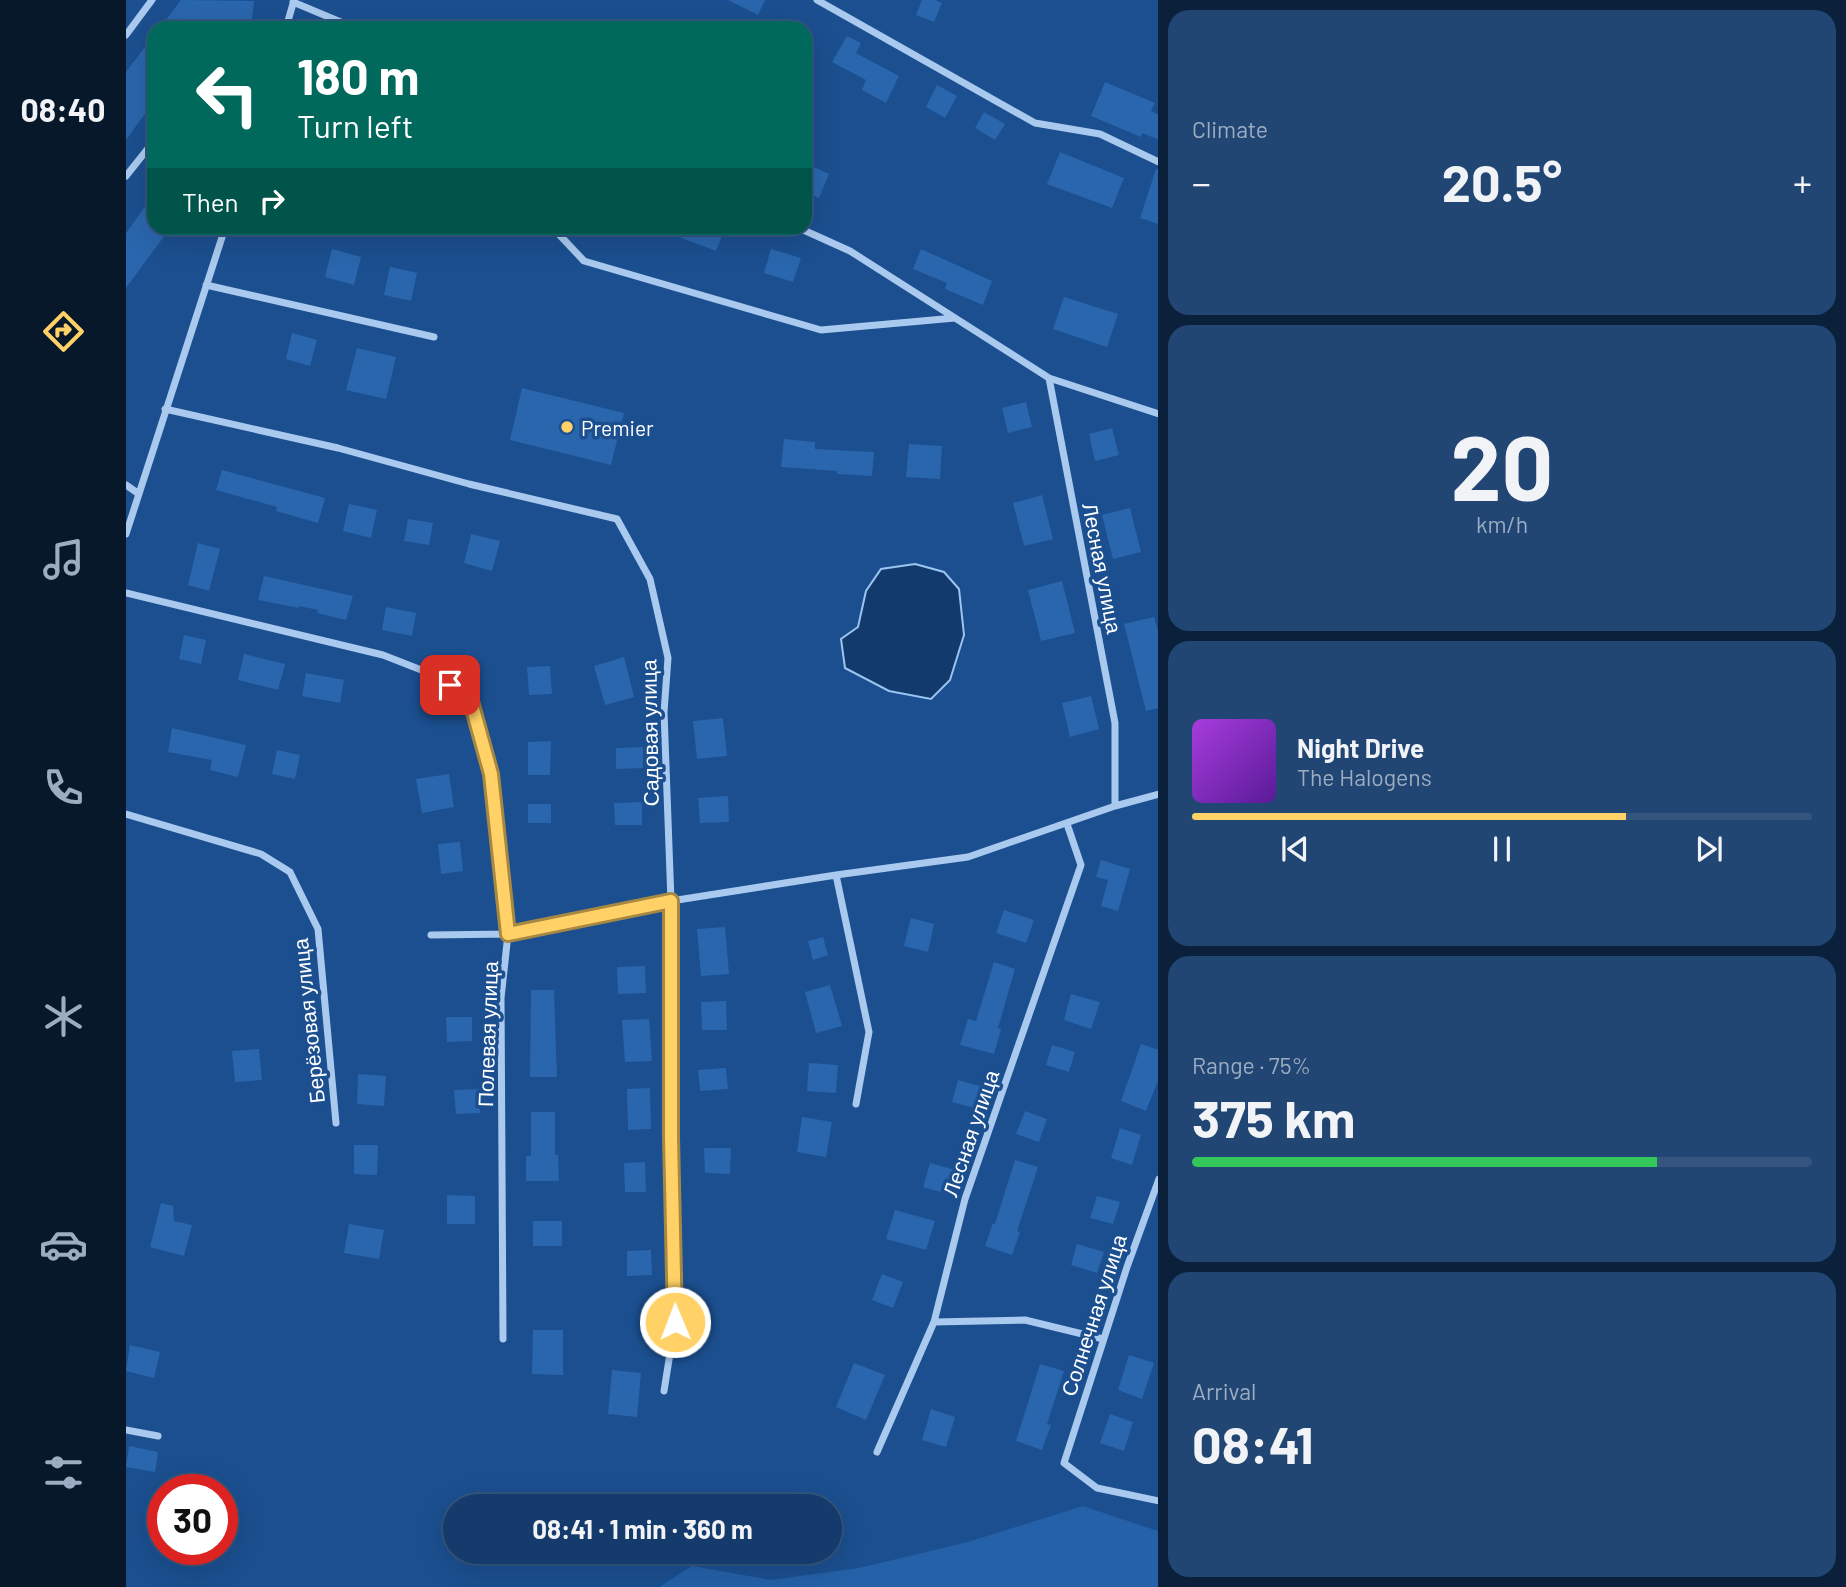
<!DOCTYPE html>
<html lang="en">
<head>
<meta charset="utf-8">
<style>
	:root { --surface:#143b6b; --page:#214673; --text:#f1f3f6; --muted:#9dadc1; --line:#33557e; --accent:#ffd166 }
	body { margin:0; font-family:Barlow,sans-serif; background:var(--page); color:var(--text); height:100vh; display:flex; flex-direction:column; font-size:26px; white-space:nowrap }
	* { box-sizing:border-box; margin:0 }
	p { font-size:23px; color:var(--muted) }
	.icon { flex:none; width:38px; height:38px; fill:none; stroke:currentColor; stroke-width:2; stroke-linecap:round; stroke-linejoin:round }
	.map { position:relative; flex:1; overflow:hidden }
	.sheet { display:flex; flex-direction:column; gap:10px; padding:10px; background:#0b203b; width:688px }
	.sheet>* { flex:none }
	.top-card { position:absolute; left:21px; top:21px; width:665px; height:214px; border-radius:21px; box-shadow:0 7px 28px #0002,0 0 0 2px var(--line); background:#00695c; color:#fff; overflow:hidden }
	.speed { position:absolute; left:21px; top:1474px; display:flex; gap:14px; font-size:35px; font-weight:700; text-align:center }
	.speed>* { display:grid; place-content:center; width:91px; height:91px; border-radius:50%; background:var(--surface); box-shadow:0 7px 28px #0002,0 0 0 2px var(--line); line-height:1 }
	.speed .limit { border:10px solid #d22; background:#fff; color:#111 }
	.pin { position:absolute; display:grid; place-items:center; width:60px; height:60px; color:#fff; margin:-30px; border-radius:14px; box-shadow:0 4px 10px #0006 }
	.me { position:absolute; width:77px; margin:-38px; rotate:359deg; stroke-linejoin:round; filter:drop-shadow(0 0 5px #0008) }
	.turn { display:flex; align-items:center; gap:24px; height:147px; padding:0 35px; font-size:32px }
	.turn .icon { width:91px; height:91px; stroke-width:2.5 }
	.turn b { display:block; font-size:49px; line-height:60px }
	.then { display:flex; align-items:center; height:66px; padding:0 35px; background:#0003; gap:14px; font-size:26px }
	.big { font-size:52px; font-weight:700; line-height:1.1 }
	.sheet .tile { flex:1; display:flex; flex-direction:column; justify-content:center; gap:10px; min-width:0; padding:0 24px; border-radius:21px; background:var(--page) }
	.sheet .dial { align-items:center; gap:0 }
	.dial b { font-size:91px; line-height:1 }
	.song { display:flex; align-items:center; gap:21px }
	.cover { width:84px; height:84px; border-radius:10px; background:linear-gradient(135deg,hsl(280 70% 55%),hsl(270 70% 35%)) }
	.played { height:7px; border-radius:4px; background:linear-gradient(90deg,var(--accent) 70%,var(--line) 70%) }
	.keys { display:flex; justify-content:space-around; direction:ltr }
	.heat { display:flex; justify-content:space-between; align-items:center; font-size:38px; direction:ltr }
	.charge { height:10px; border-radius:5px; background:linear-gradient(90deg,#34c759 75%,var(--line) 0) }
	.trip { position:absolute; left:317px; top:1494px; width:399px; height:70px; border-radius:35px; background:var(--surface); box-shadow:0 7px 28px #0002,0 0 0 2px var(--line); font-weight:700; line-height:70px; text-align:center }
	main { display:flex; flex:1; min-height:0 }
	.tabs { display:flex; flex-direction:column; width:126px; justify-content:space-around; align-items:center; background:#08182b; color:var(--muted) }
	.tabs .icon { width:49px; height:49px }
	.tabs .selected { color:var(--accent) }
	.tabs b { font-size:32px; color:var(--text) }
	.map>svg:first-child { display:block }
</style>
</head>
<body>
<main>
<nav class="tabs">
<b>08:40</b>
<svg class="icon selected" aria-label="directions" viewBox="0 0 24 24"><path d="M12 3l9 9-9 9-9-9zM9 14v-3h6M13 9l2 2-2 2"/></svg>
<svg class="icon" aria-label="music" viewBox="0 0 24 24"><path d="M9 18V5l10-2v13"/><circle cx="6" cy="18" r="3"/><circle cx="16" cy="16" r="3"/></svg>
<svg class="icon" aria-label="phone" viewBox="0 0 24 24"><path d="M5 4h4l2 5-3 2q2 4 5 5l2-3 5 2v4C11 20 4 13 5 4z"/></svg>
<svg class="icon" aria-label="climate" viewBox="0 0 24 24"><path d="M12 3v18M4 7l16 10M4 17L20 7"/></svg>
<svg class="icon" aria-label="car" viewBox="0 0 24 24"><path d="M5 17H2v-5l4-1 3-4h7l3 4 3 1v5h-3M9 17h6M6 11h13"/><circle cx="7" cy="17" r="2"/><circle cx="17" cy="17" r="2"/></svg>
<svg class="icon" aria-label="filters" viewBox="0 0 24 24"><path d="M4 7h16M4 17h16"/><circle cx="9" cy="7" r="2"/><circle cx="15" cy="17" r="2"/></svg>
</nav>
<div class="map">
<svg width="1033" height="1587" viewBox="0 0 1033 1587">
	<rect width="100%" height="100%" fill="#1b4f8f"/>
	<path fill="#2461a8" d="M957,1506L1032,1531V1587H533L566,1566L645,1580L733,1568L842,1542Z"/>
	<path fill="#123a6d" stroke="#9cc4f0" stroke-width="2" d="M789,564L818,572L833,589L838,635L824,680L805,699L763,691L719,668L715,639L732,627L740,591L755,569Z"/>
	<path fill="#2a66ad" d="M55,0L128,1L125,28H34Z
		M602,0H639L632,15Z
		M796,0H809L816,3L808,22L790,15Z
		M28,35V101L0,140V72Z
		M721,36L735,43L730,53L773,76L760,103L736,90L740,80L706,62Z
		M979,82L1029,103L1025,111L1033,115V140L1016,133L1015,137L965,116Z
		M811,85L831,96L819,118L800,107Z
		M858,112L879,124L869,140L849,128Z
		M934,152L998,178L986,208L921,184Z
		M679,163L703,174L693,198L679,192Z
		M1030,169H1033V224L1014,218Z
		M28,194V228H44L0,288V233Z
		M530,228H599L590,251Z
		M206,249L235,257L228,285L199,277Z
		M645,249L675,258L667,282L638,273Z
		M795,249L866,281L857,305L819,289L821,283L787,269Z
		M264,267L291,273L285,301L258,295Z
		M938,297L992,314L981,347L927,329Z
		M166,333L191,340L184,366L160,359Z
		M231,348L270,357L260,399L220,390Z
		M396,388L498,413L485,465L384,440Z
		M900,402L906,427L882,433L876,408Z
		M986,428L993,455L969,461L963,434Z
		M658,439L689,442V449L748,452L746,476L711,474V471L655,467Z
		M783,444L816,446L814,479L780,477Z
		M96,470L199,498L192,523L150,511L151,507L90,490Z
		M916,495L927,539L898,546L887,503Z
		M223,504L251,510L245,538L217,531Z
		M1004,508L1015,552L987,559L976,515Z
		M282,519L307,523L303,545L278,541Z
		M345,534L374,541L366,571L338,563Z
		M72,543L94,549L83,591L62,585Z
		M138,576L227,596L220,620L191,613L192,610L173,606V608L132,600Z
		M936,581L949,633L915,641L902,590Z
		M260,607L290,613L286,636L256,630Z
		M1028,617L1033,634V708L1020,711L998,624Z
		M58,635L80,640L75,664L53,659Z
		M118,654L159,664L152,690L112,680Z
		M498,657L508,697L479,705L468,666Z
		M424,666L426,694L403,695L401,667Z
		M180,673L218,680L214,703L176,696Z
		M965,696L973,729L944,737L936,703Z
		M597,718L601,756L571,759L567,721Z
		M46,728L120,745L112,777L84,770L86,760L42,752Z
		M425,741L424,775H402V742Z
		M517,747V768L490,769V748Z
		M151,750L174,755L169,779L146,774Z
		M323,774L328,807L296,813L290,779Z
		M602,796L603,822L574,823L572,798Z
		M516,802V825H489L488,803Z
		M402,804H425V823H402Z
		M334,842L337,871L315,874L312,844Z
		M975,860L1004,869L992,911L975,906L982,880L970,877Z
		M878,910L908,920L900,943L870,933Z
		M785,918L808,924L802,952L778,946Z
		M599,927L603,974L575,976L571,929Z
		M697,937L702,955L687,960L682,941Z
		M868,962L889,969L872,1028L875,1029L868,1054L834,1045L842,1019L850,1021Z
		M519,966L520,993L492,994L491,967Z
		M704,985L716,1026L690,1033L679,992Z
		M405,990H428L431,1077H404Z
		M945,994L974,1002L965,1029L938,1020Z
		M600,1001L601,1030H576L575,1002Z
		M320,1017H346V1041L321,1042Z
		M523,1019L526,1061L499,1062L496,1020Z
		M1015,1044L1033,1050V1078L1020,1111L995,1101Z
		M926,1045L949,1052L943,1072L920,1065Z
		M133,1049L136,1080L109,1082L106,1051Z
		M683,1063L712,1065L710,1093L681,1091Z
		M600,1068L602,1089L574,1091L572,1070Z
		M232,1074L260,1076L258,1106L231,1104Z
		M832,1080L854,1086L849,1108L826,1102Z
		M524,1088L525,1129L502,1130L501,1089Z
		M353,1089L354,1113L330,1114L328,1090Z
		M899,1111L921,1119L913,1142L890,1134Z
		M405,1112H429V1155H432L433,1181H400V1156H405Z
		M676,1117L706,1122L700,1157L671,1152Z
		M994,1128L1015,1135L1006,1165L985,1158Z
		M228,1145H252L251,1175L228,1174Z
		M578,1148H605L604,1174L579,1173Z
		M889,1160L912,1167L891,1231L894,1232L886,1255L859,1246L867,1223L869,1224Z
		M519,1162L520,1192H499L498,1163Z
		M804,1163L829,1170L821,1194L797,1187Z
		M321,1195L349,1196V1224H321Z
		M971,1196L994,1202L987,1224L964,1218Z
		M35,1203L47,1206L48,1221L66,1225L58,1256L24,1247Z
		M769,1210L809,1221L800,1250L760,1239Z
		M407,1221H436V1246H407Z
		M223,1224L258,1230L253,1259L218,1253Z
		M951,1244L978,1252L971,1273L945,1265Z
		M525,1250L526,1275L501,1276V1251Z
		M756,1274L777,1282L767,1308L746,1300Z
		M407,1330H437V1375L406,1374Z
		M4,1345L34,1352L28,1378L0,1371Z
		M1003,1355L1028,1363L1016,1399L992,1390Z
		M728,1363L759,1375L740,1420L710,1407Z
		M914,1364L938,1371L921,1424L925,1425L916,1450L890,1441Z
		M486,1370L515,1373L511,1417L482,1414Z
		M805,1409L829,1417L820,1447L796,1440Z
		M984,1414L1007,1422L998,1451L974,1443Z
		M3,1446L32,1452L29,1472L0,1467Z"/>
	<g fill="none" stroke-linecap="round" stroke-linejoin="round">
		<path stroke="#a9c9ee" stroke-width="7" d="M691,0L909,123L974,134L1033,162
			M167,2L229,28
			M160,28L168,0
			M0,35L26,0
			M0,176L28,141
			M427,228L458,261L695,330L829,318
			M673,228L724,251L923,378L1033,414
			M80,285L308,337
			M923,378L989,723V806
			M39,409L212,448L343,484L491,519L524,579L542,658L538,712L545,901V1137L549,1322L538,1391
			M0,485L13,494
			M0,534L99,228
			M0,593L257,655L303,673L344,698L365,774L382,934L375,998L377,1339
			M0,814L135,854L164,872L192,929L210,1123
			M710,875L743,1032L730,1104
			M305,935L382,934L545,901L710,875L842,857L989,806L1033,794
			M1033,1179L1001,1267L938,1463L971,1488L1033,1501
			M808,1322L899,1320L977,1339
			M0,1430L32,1436
			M751,1452L808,1322L839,1199L955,865L941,824"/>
	</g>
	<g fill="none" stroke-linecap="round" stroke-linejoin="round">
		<defs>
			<path id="route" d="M324,685L344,698L365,774L382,934L545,901V1137L549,1322"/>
		</defs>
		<use href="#route" stroke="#a68842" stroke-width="18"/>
		<use href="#route" stroke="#ffd166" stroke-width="12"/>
	</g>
	<circle fill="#ffd166" stroke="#1b4f8f" stroke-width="2.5" cx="441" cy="427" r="7"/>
	<g text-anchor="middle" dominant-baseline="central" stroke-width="7" stroke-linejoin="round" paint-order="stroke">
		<g font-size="21" fill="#fff" stroke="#1b4f8f" text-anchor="start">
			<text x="455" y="427">Premier</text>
		</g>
		<g font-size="21" fill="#fff" stroke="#1b4f8f">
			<text transform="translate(977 568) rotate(79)">Лесная улица</text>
			<text transform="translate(523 733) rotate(-91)">Садовая улица</text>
			<text transform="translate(182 1021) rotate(-96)">Берёзовая улица</text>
			<text transform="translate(361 1034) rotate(-88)">Полевая улица</text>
			<text transform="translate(844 1133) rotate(-71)">Лесная улица</text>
			<text transform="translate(967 1315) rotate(-72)">Солнечная улица</text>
		</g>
	</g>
</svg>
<div class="speed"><div class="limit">30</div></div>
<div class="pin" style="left:324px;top:685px;background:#d93025"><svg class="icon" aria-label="arrive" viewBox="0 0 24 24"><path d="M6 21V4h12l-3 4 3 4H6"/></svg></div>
<svg class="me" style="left:549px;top:1322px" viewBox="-20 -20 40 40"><circle r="17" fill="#ffd166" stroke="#fff" stroke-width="3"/><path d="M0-11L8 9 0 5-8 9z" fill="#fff"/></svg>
<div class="trip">08:41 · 1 min · 360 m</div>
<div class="top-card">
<div class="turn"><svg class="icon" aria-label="left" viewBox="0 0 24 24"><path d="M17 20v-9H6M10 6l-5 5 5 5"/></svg><div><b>180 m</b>Turn left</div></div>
<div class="then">Then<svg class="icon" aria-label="right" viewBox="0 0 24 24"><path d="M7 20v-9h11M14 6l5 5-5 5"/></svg></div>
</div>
</div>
<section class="sheet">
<div class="tile"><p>Climate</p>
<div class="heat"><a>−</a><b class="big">20.5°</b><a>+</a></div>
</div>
<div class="tile dial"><b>20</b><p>km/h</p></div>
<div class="tile">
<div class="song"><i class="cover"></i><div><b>Night Drive</b><p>The Halogens</p></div></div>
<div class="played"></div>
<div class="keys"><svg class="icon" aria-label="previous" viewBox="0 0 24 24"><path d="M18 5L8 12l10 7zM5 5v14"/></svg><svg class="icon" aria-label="pause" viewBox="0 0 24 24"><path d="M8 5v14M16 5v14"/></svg><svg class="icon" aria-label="next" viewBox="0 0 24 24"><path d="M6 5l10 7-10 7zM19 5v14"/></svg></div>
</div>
<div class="tile"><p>Range · 75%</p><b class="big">375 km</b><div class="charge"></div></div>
<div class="tile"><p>Arrival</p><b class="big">08:41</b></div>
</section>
</main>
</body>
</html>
